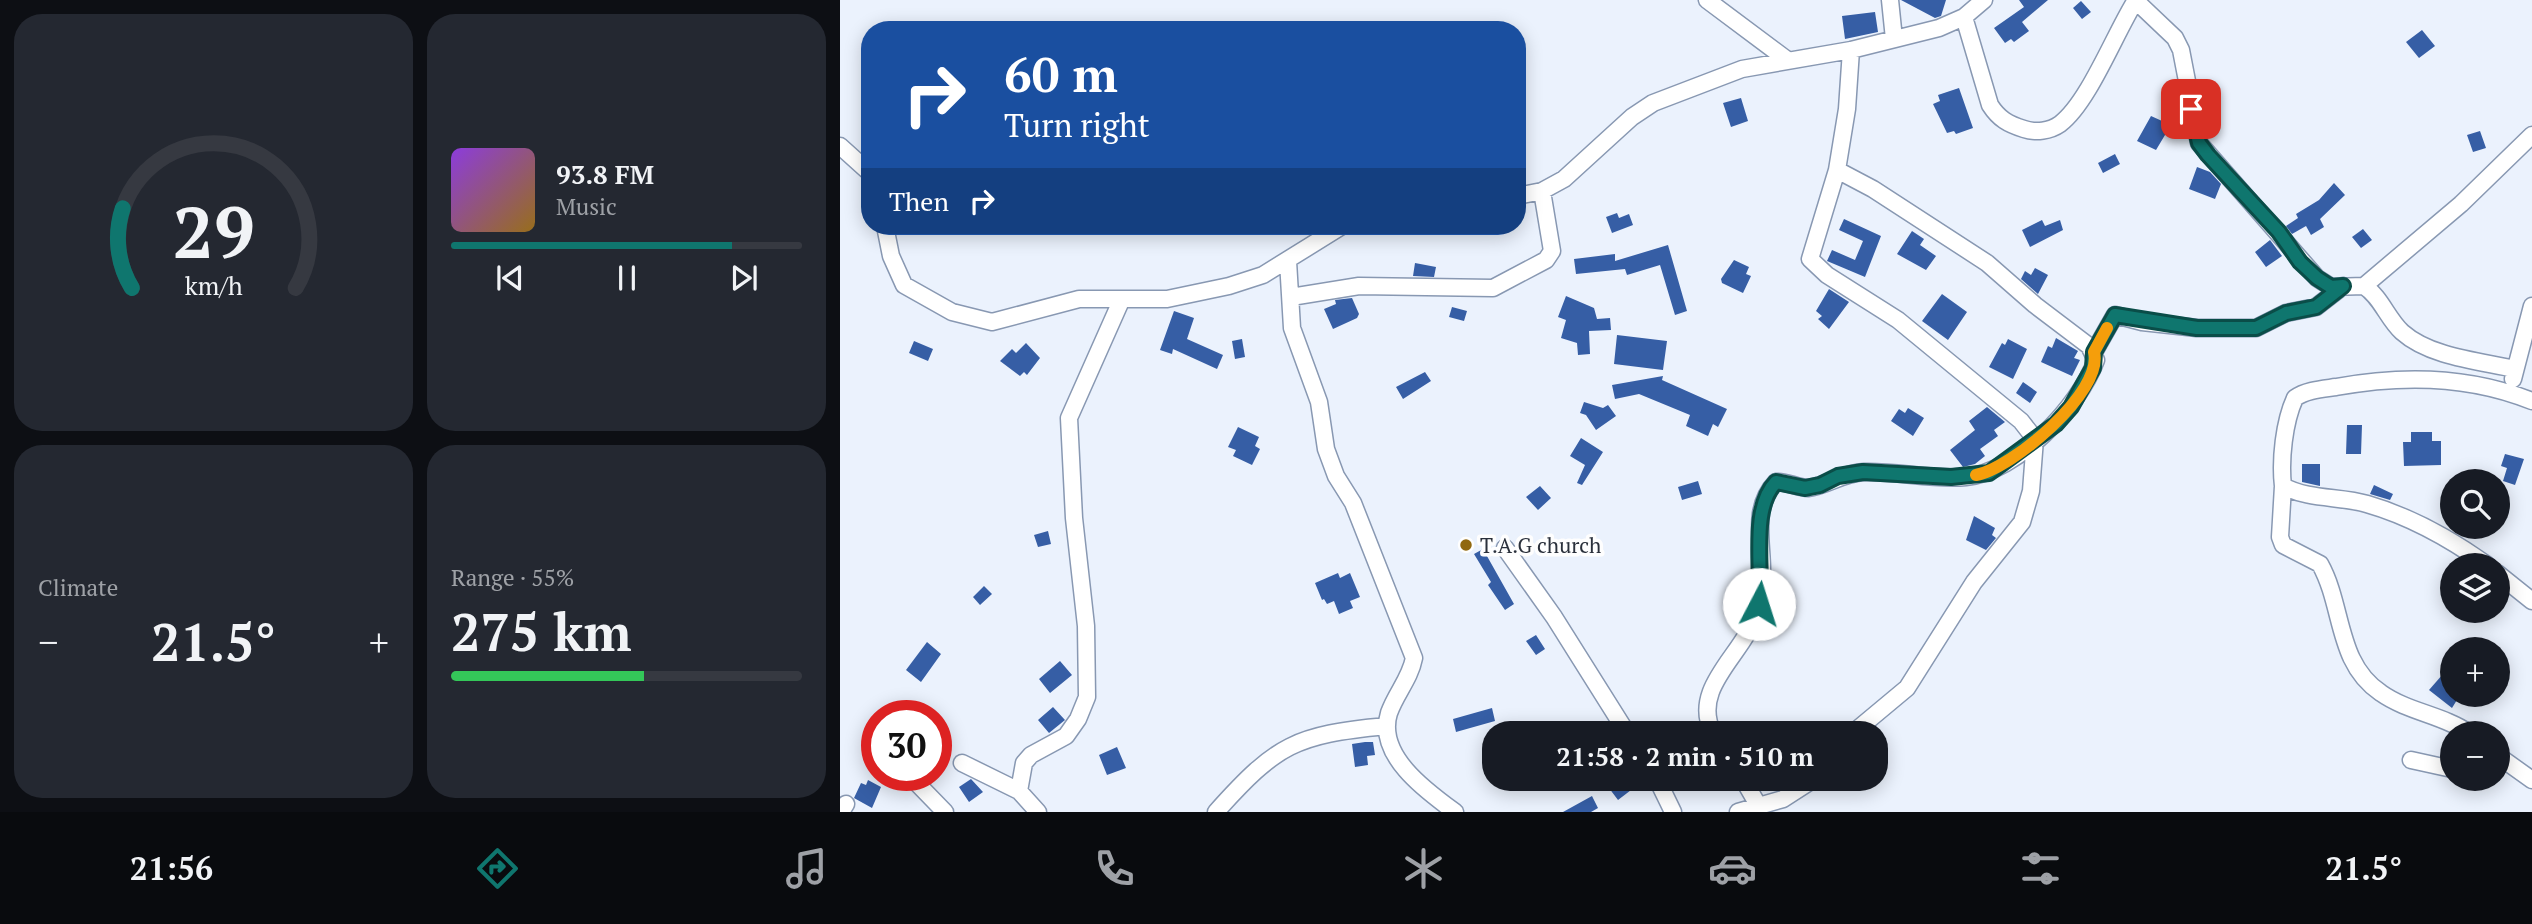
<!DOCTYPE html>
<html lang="en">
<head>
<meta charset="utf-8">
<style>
	:root { --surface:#171b24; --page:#242831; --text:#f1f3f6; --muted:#9ea1a6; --line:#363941; --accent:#0f766e }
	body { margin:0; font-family:"PT Serif",serif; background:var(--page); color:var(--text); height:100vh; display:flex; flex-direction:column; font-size:26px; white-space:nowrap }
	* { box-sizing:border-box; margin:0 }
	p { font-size:23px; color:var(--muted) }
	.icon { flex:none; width:38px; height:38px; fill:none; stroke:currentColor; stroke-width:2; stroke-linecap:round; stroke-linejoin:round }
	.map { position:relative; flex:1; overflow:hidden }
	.drawer { display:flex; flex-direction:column; gap:14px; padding:14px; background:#0d0f14; width:840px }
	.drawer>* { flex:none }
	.banner { position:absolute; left:21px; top:21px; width:665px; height:214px; border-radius:28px; box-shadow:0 4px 18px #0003; background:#1a4fa0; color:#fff; overflow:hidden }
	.buttons { position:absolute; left:1600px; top:469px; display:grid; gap:14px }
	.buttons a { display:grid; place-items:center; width:70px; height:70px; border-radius:50%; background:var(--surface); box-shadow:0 4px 18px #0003; font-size:35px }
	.speed { position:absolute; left:21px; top:700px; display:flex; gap:14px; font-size:35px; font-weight:700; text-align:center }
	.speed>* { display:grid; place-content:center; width:91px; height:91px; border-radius:50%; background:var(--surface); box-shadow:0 4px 18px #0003; line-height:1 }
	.speed .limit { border:10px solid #d22; background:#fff; color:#111 }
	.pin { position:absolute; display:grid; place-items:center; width:60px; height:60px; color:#fff; margin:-30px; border-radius:14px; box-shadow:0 4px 10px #0006 }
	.me { position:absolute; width:77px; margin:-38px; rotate:5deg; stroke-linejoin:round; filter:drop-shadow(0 0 5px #0008) }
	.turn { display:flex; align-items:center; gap:24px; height:147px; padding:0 28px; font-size:32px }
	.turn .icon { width:91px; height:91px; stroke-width:2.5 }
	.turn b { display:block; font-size:49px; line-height:60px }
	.then { display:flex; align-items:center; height:66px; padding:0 28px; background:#0003; gap:14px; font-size:26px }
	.big { font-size:52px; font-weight:600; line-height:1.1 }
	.drawer .tile { flex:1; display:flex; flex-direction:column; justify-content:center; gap:10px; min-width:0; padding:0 24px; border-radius:28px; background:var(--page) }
	.drawer .dial { align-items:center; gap:0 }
	.dial svg { height:182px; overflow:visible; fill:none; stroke:var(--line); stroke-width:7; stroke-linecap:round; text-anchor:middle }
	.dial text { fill:var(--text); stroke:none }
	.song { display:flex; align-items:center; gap:21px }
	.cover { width:84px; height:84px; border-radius:10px; background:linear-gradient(135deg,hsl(270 70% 55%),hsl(40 70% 35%)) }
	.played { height:7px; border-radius:4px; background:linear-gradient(90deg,var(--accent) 80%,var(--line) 80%) }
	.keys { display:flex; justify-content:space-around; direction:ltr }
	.heat { display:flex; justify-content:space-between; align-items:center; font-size:38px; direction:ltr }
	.charge { height:10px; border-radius:5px; background:linear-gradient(90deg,#34c759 55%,var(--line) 0) }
	.drawer .tiles { flex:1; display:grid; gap:14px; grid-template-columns:repeat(2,1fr) }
	.trip { position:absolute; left:642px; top:721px; width:406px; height:70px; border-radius:28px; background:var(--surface); box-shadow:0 4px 18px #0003; font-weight:600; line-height:70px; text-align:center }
	.menu { display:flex; height:112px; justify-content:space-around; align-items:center; background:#090b0e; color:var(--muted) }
	.menu .icon { width:49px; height:49px }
	.menu .selected { color:var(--accent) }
	.menu b { font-size:32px; color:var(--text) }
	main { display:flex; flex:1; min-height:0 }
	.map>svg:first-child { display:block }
</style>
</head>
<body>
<main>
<section class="drawer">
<div class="tiles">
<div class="tile dial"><svg viewBox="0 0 100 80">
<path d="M14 69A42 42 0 1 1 86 69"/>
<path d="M14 69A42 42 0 0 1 10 34" stroke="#0f766e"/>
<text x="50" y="56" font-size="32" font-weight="700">29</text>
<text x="50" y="72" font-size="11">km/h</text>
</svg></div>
<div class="tile">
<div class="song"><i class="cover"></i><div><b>93.8 FM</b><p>Music</p></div></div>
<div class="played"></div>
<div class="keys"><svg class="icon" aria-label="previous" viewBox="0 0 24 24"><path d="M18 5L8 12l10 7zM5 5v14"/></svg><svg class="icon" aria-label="pause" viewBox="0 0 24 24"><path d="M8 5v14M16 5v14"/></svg><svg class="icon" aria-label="next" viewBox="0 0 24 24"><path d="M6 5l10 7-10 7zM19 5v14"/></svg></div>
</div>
<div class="tile"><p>Climate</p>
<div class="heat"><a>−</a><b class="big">21.5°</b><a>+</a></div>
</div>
<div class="tile"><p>Range · 55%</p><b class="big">275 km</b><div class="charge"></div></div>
</div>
</section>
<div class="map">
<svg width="1692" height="812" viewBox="0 0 1692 812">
	<rect width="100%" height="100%" fill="#ebf2fd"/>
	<path fill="#365ea5" d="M1061,0H1106L1101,16L1095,18Z
		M1179,0H1208L1182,22L1189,31L1174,42L1171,39L1165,43L1154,28L1184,7Z
		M1241,1L1251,12L1242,19L1233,8Z
		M1035,12L1038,32L1005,39L1002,16Z
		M1582,30L1595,46L1579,58L1566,42Z
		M1119,88L1133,128L1116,134L1114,131L1107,133L1093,104L1100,101L1098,95Z
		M901,98L908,121L891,127L883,103Z
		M1311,116L1331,125L1316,150L1297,141Z
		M1640,131L1646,148L1633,152L1627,135Z
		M1275,154L1280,164L1263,173L1258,163Z
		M1357,167L1370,172L1381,184L1375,199L1349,189Z
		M1494,183L1505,195L1480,219L1484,227L1471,235L1466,226L1452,234L1446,226L1458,218L1456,214L1479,200Z
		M777,213L779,218L789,214L793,225L772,233L766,217Z
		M1004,219L1041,236L1025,277L987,261L992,250L1015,260L1023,241L999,230Z
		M1202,220L1205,226L1220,220L1223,230L1190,247L1182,230Z
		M1523,229L1532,240L1521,248L1512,237Z
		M1072,231L1084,239L1080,245L1096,256L1086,270L1057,254Z
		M1430,240L1442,256L1426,267L1415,252Z
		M828,245L847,311L835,315L820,265L787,275L785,269L736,274L734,259L775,254V261Z
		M894,260L909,267L906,274L911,276L903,293L882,283L881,279Z
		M575,263L596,267L594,277L573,276Z
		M1195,268L1208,275L1198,294L1181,279L1185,271L1191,275Z
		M989,289L1009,302L989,329L978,319L982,316L976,311Z
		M1102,294L1127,312L1108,340L1082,321Z
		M726,296L754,308L757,319L770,318L771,330L749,331L750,354L738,355L737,343L721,338L726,320L718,317Z
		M512,298L519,314L517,318L493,329L484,309L496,304L495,300Z
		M612,307L627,311L624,321L609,317Z
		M334,311L354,318L347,339L383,355L377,369L333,349L332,354L320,350Z
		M777,335L827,341L823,370L774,364Z
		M1216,338L1238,351L1234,358L1240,360L1232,376L1201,362L1208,346L1212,348Z
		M402,339L405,357L395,359L392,341Z
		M1168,339L1187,349L1173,379L1149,367L1162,343L1165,345Z
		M74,341L93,349L88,361L69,353Z
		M186,343L200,358L187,375L184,372L180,376L160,361L172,349L176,353Z
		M585,372L591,381L563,399L556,387Z
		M823,376L822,380L887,409L878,427L873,424L868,436L846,426L850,415L799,394L775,399L772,385Z
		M1183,382L1197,392L1190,403L1176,393Z
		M744,402L763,408L768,405L776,416L756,430L746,415L740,413Z
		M1147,407L1165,422L1154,430L1158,436L1140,449L1145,456L1135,464L1123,467L1110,450L1135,430L1129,421Z
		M1068,408L1084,418L1073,436L1051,421L1059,409L1065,413Z
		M1507,425H1522L1521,454H1506Z
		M398,427L419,437L415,446L420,449L412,465L393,456L396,450L388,447Z
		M1571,432H1592V441H1601V465L1564,466L1563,442H1571Z
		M741,438L763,452L742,485L737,483L745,465L730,456Z
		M1665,454L1684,459L1675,485L1663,481L1667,468L1661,466Z
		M1462,464H1480V486L1462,482Z
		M858,481L862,494L842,500L838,487Z
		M1534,485L1553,494L1550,500L1530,494Z
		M700,486L711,498L698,510L686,497Z
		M1134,516L1155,528L1152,535L1156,538L1146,550L1126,540Z
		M208,531L211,544L198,547L194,535Z
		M643,549L674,604L665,610L648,585L651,582L634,554Z
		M498,573L500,578L510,573L520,597L510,601L513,608L499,614L494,601L487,604L484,599L482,600L475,583Z
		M144,586L152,594L140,605L133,597Z
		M696,635L705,649L696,655L686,641Z
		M87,642L101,654L81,682L66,670Z
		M220,661L232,675L210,693L199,679Z
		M1603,674L1612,681V695H1620L1612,708L1589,690Z
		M213,707L225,720L209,733L198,720Z
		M652,708L655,721L616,732L613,719Z
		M525,742H533L535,755L527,756L528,765L515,767L512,744Z
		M277,747L286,768L267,775L259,755Z
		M131,779L143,792L129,802L119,787Z
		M781,779H789L795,787L778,800L769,788Z
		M28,780L41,787L32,808L14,798L21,783L26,785Z
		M752,796L758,808L751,812H723Z"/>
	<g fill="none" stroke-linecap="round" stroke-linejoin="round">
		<defs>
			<path id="minor" d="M867,0L946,59
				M1050,0L1054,39
				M1296,1L1335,38L1341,50L1359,143L1477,278L1491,287L1524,286C1541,297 1547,318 1562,332C1590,357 1639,361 1675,369
				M1124,17L1150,105C1159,119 1168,124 1184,129C1196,133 1210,131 1220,124C1249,102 1275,33 1296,0
				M1011,50L1007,109L997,170L970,259L987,275L1058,320L1181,421L1195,439L1191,491L1182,522L1134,582L1067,688L1013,733
				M0,146L30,173
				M677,196L702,191L724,179L792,117L813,103L902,69L1011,50L1099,28L1124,17L1144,0
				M45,226L51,256L64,285L112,312L152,322L239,299H327L389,286L423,275L502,226
				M448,261L452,328L479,402L486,449L496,476L513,503L574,658C570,679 556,693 549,713C536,755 586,791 615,812
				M1524,286L1621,204L1692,135
				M451,297L519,286L653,288L706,260L712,251L702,191
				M1254,352L1275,315L1302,322L1357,328H1416L1446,313L1476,307L1503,286
				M1673,379L1692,306
				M1443,486L1440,537L1443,545L1480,564C1504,607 1496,663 1541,693C1568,712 1603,715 1629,733
				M665,548L714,617L787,733
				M1647,565C1612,540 1569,516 1527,504C1500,496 1469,500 1443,486C1440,460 1444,422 1455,398C1466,390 1482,389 1496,387C1561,375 1630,376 1692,401
				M1657,573L1692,601
				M873,733C853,694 891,663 908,632C917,615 922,594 922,575C923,543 911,508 936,482C947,481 957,488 968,488C987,486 1002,473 1024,472C1058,471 1092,480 1126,477C1177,472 1239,407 1256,360L1249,346L1195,305L1147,263L1033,189L997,170
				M1657,755L1692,780
				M1571,760L1612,769
				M122,763L179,791L198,812
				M69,775L105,812
				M817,779L833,812
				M903,779L918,805
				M179,791L184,763L191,755L226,736L238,719L247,697L246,626L234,518L229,418L281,301
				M1,812L6,804
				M376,812C437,744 455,735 546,726
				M898,812L943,799L974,779"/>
		</defs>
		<use href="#minor" stroke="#8898b2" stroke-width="19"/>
		<use href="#minor" stroke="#fff" stroke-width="16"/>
	</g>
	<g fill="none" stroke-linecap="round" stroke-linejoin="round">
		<defs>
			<path id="route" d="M919,604C923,567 910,509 936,482L965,488L980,485L998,476L1023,472L1111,477L1149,473L1216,424L1231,407L1253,368L1254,352L1275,315L1357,328H1416L1446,313L1476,307L1503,286L1491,287L1477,278L1460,262L1439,232L1368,155L1359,143L1351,109"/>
		</defs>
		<use href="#route" stroke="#0a4d48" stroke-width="18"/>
		<use href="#route" stroke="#0f766e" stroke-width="12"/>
		<path stroke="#f59e0b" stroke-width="12" d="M1136,475C1171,469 1264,392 1254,352L1267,328"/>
	</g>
	<circle fill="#90680f" stroke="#fefefe" stroke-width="2.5" cx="626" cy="545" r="7"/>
	<g text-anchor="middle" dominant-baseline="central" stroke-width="7" stroke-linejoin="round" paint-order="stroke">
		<g font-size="21" fill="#2a303b" stroke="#fefefe" text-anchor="start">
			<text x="640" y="545">T.A.G church</text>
		</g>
	</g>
</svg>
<div class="buttons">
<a><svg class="icon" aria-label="search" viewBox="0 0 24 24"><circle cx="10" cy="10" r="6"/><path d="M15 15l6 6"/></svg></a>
<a><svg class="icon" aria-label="layers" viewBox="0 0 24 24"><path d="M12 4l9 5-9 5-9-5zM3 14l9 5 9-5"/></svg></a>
<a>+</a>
<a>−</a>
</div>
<div class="speed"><div class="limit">30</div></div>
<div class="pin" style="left:1351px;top:109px;background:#d93025"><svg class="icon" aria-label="arrive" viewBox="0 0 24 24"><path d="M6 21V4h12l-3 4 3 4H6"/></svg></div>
<svg class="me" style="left:919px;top:604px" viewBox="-20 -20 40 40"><circle r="19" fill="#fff"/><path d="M0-13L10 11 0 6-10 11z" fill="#0f766e"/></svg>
<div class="trip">21:58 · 2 min · 510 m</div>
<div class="banner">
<div class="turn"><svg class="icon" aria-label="right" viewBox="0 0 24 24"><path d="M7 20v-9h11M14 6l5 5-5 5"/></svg><div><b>60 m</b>Turn right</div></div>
<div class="then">Then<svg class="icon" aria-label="right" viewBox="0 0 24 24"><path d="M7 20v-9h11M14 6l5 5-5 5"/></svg></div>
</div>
</div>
</main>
<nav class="menu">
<b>21:56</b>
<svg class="icon selected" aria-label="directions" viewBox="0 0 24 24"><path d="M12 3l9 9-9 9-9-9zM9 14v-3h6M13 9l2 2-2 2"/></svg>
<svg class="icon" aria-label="music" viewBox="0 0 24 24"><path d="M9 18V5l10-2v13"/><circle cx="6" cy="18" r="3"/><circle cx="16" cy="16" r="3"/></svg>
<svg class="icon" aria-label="phone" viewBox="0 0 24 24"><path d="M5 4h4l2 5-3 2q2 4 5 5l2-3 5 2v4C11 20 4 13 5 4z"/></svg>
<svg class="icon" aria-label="climate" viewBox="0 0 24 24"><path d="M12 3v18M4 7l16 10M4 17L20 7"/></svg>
<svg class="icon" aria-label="car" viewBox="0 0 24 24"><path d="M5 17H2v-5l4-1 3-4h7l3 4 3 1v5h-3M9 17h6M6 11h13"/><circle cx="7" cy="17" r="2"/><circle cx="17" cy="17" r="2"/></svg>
<svg class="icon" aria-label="filters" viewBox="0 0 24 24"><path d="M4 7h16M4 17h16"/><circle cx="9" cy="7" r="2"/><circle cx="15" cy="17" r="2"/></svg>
<b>21.5°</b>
</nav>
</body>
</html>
